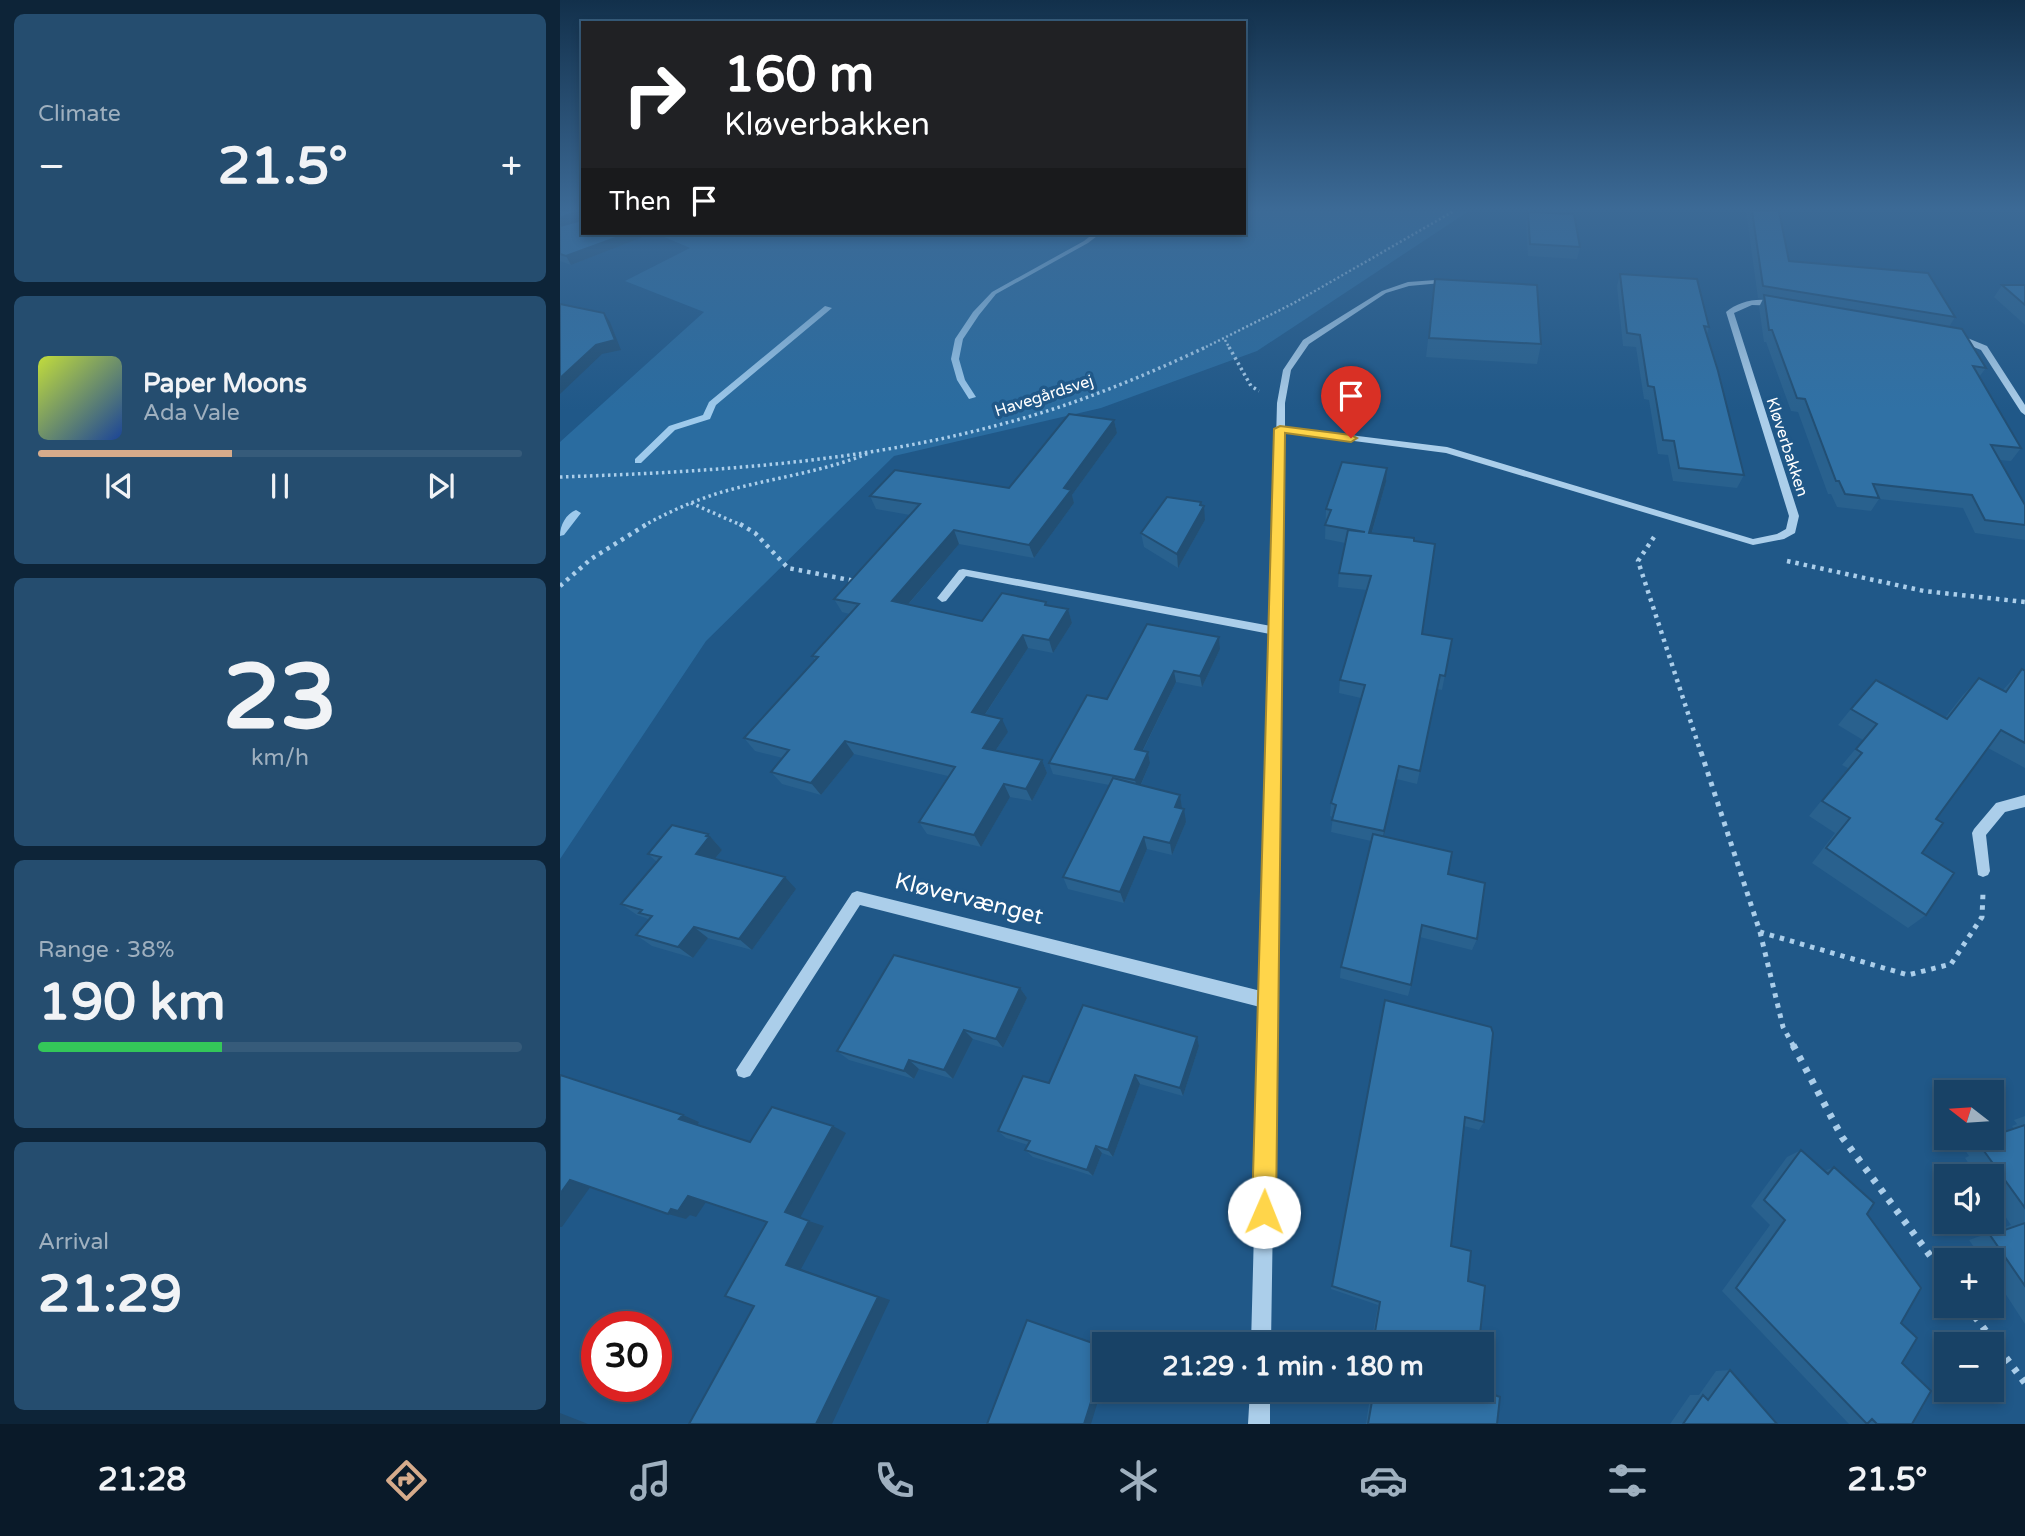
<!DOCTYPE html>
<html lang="en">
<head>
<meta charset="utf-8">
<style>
	:root { --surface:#184266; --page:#254d6f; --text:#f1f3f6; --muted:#9fb0bf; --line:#365b7a; --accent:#d6ab8b }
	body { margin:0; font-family:"Varela Round",sans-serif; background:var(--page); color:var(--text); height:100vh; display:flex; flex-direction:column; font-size:26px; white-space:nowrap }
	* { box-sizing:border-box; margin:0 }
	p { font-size:23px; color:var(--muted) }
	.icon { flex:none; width:38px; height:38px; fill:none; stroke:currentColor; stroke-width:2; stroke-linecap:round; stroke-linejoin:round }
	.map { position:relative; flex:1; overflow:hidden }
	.drawer { display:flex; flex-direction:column; gap:14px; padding:14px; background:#0d2438; width:560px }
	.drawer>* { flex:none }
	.hud { position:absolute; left:21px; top:21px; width:665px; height:214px; border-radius:0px; box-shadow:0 4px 10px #0003,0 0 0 2px var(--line); background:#202124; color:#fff; overflow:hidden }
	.needle { width:46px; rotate:287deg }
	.tools { position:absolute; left:1374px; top:1080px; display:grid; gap:14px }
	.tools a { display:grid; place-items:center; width:70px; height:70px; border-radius:0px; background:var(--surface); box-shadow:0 4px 10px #0003,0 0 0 2px var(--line); font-size:35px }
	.speed { position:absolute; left:21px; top:1311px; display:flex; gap:14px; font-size:35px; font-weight:700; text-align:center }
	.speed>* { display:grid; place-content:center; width:91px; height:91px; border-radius:50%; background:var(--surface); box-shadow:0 4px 10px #0003,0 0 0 2px var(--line); line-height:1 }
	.speed .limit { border:10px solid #d22; background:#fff; color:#111 }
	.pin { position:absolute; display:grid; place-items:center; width:60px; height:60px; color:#fff; margin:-72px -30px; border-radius:50% 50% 50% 0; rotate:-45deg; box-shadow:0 0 7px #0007 }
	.pin .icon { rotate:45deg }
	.me { position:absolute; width:77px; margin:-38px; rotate:1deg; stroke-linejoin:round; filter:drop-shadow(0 0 5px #0008) }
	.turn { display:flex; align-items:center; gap:24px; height:147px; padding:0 28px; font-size:32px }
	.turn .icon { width:91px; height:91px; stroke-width:2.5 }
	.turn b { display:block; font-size:49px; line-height:60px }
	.then { display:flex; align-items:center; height:66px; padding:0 28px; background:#0003; gap:14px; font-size:26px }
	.big { font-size:52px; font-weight:700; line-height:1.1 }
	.drawer .widget { flex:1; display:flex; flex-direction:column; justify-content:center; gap:10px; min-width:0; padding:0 24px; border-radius:10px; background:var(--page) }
	.drawer .dial { align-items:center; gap:0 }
	.dial b { font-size:91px; line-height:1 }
	.song { display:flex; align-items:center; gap:21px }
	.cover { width:84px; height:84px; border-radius:10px; background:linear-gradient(135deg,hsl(70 70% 55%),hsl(220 70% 35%)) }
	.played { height:7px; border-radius:4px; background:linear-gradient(90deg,var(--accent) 40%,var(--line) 40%) }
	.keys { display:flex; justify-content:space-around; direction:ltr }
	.heat { display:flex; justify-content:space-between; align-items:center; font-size:38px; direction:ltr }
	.charge { height:10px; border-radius:5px; background:linear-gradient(90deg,#34c759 38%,var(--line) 0) }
	.trip { position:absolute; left:532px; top:1332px; width:402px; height:70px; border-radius:0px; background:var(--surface); box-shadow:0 4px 10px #0003,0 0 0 2px var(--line); font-weight:700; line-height:70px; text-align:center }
	.tabs { display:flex; height:112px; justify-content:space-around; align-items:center; background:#0a1a29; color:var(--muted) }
	.tabs .icon { width:49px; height:49px }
	.tabs .selected { color:var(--accent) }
	.tabs b { font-size:32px; color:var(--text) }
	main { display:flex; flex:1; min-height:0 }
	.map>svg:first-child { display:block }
</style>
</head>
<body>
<main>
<section class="drawer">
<div class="widget"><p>Climate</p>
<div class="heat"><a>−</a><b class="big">21.5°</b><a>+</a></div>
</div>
<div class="widget">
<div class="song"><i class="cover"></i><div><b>Paper Moons</b><p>Ada Vale</p></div></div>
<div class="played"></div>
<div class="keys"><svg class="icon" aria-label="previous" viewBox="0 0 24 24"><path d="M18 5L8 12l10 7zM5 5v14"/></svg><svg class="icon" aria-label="pause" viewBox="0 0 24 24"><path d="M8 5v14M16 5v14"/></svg><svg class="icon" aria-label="next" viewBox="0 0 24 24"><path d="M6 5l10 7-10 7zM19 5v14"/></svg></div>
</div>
<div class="widget dial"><b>23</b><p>km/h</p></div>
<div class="widget"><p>Range · 38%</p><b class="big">190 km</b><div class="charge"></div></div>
<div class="widget"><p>Arrival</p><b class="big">21:29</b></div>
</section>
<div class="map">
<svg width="1465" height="1424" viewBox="0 0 1465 1424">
	<rect width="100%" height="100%" fill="#205888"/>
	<path fill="#2a6ca0" d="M684,211H909L697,351L541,408L334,456L146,641L0,859V442L144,312L65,281L130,248L95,233H684Z"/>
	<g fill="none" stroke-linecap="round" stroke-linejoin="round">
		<path fill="#9ecaec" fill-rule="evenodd" d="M534,233H541L528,243L436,294L419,315L403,339L399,359L405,380L416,397L409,399L397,380L391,359L395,339L413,312L432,292L524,241Z
			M265,306L272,308L156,405L150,419L115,430L81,463H75V459L109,426L143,415L149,402Z
			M16,510L21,513L4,535L0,536C0,525 6,514 16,510Z"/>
		<path stroke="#abceea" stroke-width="2.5" stroke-dasharray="2 2.5" stroke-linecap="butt" d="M665,340L670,349
			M642,349L734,303L894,211"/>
		<path stroke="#abceea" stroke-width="3.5" stroke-dasharray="2.5 3.5" stroke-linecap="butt" d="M669,347L691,386L699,391
			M0,477C148,472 299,463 442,424C512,406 580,378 646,347
			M131,503L183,526
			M83,526C112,510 142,497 173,489C219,477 265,471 309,453"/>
		<path stroke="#abceea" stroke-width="4.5" stroke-dasharray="3.5 5" stroke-linecap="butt" d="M180,524L195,533L228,568L295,581
			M1094,537L1078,561L1141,753
			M1227,561L1364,591L1465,602
			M0,586L31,559L87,524"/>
		<path stroke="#abceea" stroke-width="5" stroke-dasharray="4.5 6" stroke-linecap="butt" d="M1141,752L1200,932L1348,975L1391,964L1422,917L1423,893
			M1200,932L1223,1027L1234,1047"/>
		<path stroke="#abceea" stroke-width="7" stroke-dasharray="5 8" stroke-linecap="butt" d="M1233,1045L1282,1137L1386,1277
			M1407,1306L1465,1383"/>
		<path fill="#abceea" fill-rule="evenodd" d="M890,279L892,280V282L849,286L826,293L749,344L731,370L725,403V427L887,447L1193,539L1217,534L1226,529L1229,516L1166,312C1180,300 1204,296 1221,304L1220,306L1192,305L1174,313L1239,516L1235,533L1224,539L1193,545L886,453L725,432L711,1344H691L700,1007L300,905L190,1076L184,1078L178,1076L176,1070L292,893L297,891L701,991L710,634L406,576L386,601L382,602L377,598L399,570L403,569L711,626L717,403L723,370L743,340L822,291L848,282Z
			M1394,335H1400L1427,346L1465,405V415L1461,412L1421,350L1394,339Z
			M1465,795V807L1445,812L1426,835L1430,871L1428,875L1423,877L1418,875L1412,833L1414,829L1436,803Z
			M690,1390H710V1424H688Z"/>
	</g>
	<path fill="#29618e" d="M0,211L23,233H80L83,237L11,265L0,261Z
		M1186,211H1219L1229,261L1395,317L1389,327L1426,368L1419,377L1461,448L1451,461L1440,460L1465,525V540L1415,533L1403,508L1319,499L1311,511L1277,507L1271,494H1268L1238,412L1231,411L1206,342H1204L1199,307L1203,299L1198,298Z
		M968,212L1020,247L1017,259L968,256L966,223Z
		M1060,274L1149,327L1147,334L1184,475L1177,488L1113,481L1108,455L1098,454L1089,400L1084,399L1076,347L1063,346L1057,286Z
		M875,279L981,344L977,364L866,357Z
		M1442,285H1465V325L1434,297Z
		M554,420L557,433L512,495L514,503L474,558L399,544L348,605L422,621L487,605L508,609L512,623L493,653L468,648L425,715L448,732L436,750L482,760L487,773L472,801L450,797L421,847L367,834L359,822L388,776L294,754L261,795L222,784L211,772L223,758L195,751L184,738L255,660L252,656L290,614L282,612L274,599L350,515L316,509L310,496L449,488Z
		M827,468L826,482L812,533L854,541L862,634L892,639L882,690L877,689L857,784L837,779L824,836L888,874L917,939L912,950L860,937L851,985L848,996L780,978L781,967L811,841L771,832L773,817L770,816L771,803L801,698L779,693L780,680L807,590L778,587L779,573L785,543L765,539L766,509Z
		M641,502L645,520L618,568L584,547L581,533Z
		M659,637L660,649L642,687L616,682L583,751L588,752L590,763L581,785L620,795L622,809L626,822L612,855L587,849L564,903L508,889L503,877L549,785L493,774L489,763L547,699Z
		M1462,669L1465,671V768L1428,748L1376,819L1362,853L1366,915L1348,928L1252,863L1275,833L1249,816L1288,768L1282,765L1303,740L1278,725L1291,709L1385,718L1403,695L1419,678L1442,691Z
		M148,834L162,850L155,859L236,889L192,950L148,938L133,958L92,946L76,935L89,920L86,918L77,915L61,904L97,862L88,854Z
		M460,988L467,998L443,1048L413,1039L393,1079L359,1069L354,1079L289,1060L277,1051Z
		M823,1010L924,1122L919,1130L904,1126L891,1246L908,1281L919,1344H811L818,1305L771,1289Z
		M637,1037L639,1046L623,1096L580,1084L553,1157L542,1153L533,1176L473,1157L465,1150L468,1145L446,1138L438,1131L489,1083Z
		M1465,1116V1324L1432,1273V1260H1423L1409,1240L1451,1225L1432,1197V1176H1417L1405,1158L1409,1156L1402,1146L1454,1129L1452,1126L1457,1124L1454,1120Z
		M1241,1150L1264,1171L1274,1167L1307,1214L1341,1323L1342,1363L1352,1424H1289L1162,1291L1210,1225L1191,1206L1227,1157Z
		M1170,1370L1217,1424H1110L1130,1395H1139L1156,1371Z
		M811,1390H921L937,1424H806Z"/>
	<path fill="#224f74" d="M15,212L20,220L0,227V218Z
		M69,233H80L83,237L11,265L6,256Z
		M44,313L50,322L61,350L42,354L0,394V378Z
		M554,420L557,433L512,495L514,503L474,558L469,545L504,488Z
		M827,468L826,482L808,546L809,533Z
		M641,502L642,509L644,506L645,520L618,568L617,554Z
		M394,530L399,544L339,615L332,601Z
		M508,609L512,623L493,653L489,640Z
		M463,635L468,648L418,725L412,712Z
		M659,637L660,649L642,687L640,676Z
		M614,671L616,682L578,760L575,749Z
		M442,719L448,732L429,760L423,748Z
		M285,741L294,754L261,795L251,783Z
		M588,752L590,763L578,791L575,780Z
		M482,760L487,773L472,801L466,789Z
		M839,766L837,779L822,844L824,831Z
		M444,784L450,797L421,847L414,835Z
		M620,795L622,808L617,820L615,807Z
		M624,809L626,822L612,855L610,843Z
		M148,834L162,850L149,866L136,854Z
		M584,837L587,849L564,903L560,892Z
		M225,877L236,889L192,950L179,939Z
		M134,927L148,938L133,958L118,947Z
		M460,988L467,998L443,1048L436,1039Z
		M404,1030L413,1039L393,1079L384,1070Z
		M637,1037L639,1046L623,1096L620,1088Z
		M349,1060L359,1069L354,1079L344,1071Z
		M575,1075L580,1084L553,1157L548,1150Z
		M123,1115L139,1122L136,1127L119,1119Z
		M273,1126L286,1133L240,1218L225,1212Z
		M536,1146L542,1153L533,1176L527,1170Z
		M10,1180L31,1186L2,1227H0V1194Z
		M128,1196L146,1202L136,1217L118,1211Z
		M111,1209L130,1215L126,1219L108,1214Z
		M249,1221L264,1226L241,1269L330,1300L272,1424H256L226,1265Z
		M544,1361V1381L531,1424H524Z
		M0,1413L28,1424H0Z"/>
	<path fill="#3071a5" stroke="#224f74" stroke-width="2" d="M0,211H10L15,212L0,218Z
		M1192,211H1219L1229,261L1368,273L1395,317L1203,286Z
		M968,212L1014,214L1020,247L970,244Z
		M21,214H23V233H69L6,256L0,254V226L19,221Z
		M1060,274L1137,279L1149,327L1144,326L1158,371L1184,475L1119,468L1114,441L1103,440L1094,387L1088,386L1080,335L1067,333Z
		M875,279L977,285L981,344L869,338Z
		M1442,285H1465V305Z
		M1204,295L1402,329L1426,368L1413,366L1461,448L1431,445L1465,505V525L1425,520L1412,495L1313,484L1319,498L1285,494L1279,481H1276L1245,399L1237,398L1212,330H1209Z
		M0,304L44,313L55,340L36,345L0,378Z
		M509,414L554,420L504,488L511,490L469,545L394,530L332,601L422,621L442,593L486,602L485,605L508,609L489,640L463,635L412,712L442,719L423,748L482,760L466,789L444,784L414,835L359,822L395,767L285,741L251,783L211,772L229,750L184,738L258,657L252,656L299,604L274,599L360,504L310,496L335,470L449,488Z
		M782,462L827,468L809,533L854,538V541L875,544L862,634L892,639L885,676L880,675L860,771L839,766L824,831L772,820L776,805L771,803L805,685L780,680L811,576L779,573L788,530L805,532L765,525L771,510L766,509Z
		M607,497L641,502L640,505L644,506L617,554L581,533Z
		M587,624L659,637L640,676L614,671L575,749L588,752L575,780L489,763L527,695L547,699Z
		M1462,669L1465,671V743L1441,730L1376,819L1383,823L1362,853L1394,873L1366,915L1266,848L1290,818L1262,801L1302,753L1296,749L1317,724L1291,709L1316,680L1387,719L1419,678L1446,692Z
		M553,778L620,795L615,807L624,809L610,843L584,837L560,892L503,877Z
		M112,825L148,834L146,836L149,837L136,854L225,877L179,939L134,927L118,947L76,935L92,916L79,913L82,910L61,904L101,857L88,854Z
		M813,834L892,852L888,874L925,883L917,939L862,925L851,985L781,967Z
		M334,955L460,988L436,1039L404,1030L384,1070L349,1060L344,1071L277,1051Z
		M825,1000L931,1027L933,1033L924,1122L905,1117L891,1246L911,1251L908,1281L925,1286L919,1344H813L820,1302L772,1286Z
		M523,1005L637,1037L620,1088L575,1075L548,1150L536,1146L527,1170L465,1150L470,1141L438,1131L463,1076L489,1083Z
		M0,1075L123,1115L119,1119L190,1142L212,1107L273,1126L225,1212L249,1221L226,1265L318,1297L256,1424H129L194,1306L165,1296L207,1222L128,1196L118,1211L111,1209L108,1214L10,1180L0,1194Z
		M1465,1125V1208L1424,1151L1429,1150L1421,1139L1432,1138V1136Z
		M1241,1150L1268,1174L1274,1167L1314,1203L1307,1214L1361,1288L1341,1323L1357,1338L1342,1363L1371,1391L1352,1424H1317L1312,1419L1307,1424L1176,1288L1225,1220L1204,1200Z
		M1465,1223V1286L1430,1235Z
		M467,1320L544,1347V1361L524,1424H427Z
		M1170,1370L1217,1424H1123L1143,1395L1148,1400Z
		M814,1390H921L940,1397L937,1424H808Z"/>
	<linearGradient id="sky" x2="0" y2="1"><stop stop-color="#12304b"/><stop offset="0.51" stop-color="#3c6a96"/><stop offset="1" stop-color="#3c6a96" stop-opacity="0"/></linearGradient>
	<rect width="1465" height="410" fill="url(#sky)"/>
	<path fill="#ffd54a" stroke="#a68a30" stroke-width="2" d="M720,426L791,435L797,438L791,442L725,433L716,1212L712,1221L704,1224L695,1221L692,1212L714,429Z"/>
	<g text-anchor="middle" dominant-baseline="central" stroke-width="7" stroke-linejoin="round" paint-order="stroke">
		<g font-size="16" fill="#fff" stroke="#205888">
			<text transform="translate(484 396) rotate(-18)">Havegårdsvej</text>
			<text transform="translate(1227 447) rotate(72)">Kløverbakken</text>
		</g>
		<g font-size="23" fill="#fff" stroke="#205888">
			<text transform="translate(409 899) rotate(14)">Kløvervænget</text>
		</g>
	</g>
</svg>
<div class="tools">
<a><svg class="needle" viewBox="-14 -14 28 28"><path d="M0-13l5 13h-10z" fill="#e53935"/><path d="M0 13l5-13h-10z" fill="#9fb0bf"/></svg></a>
<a><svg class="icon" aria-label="sound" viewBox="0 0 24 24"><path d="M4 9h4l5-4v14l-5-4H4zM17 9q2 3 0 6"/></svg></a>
<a>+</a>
<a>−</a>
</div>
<div class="speed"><div class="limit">30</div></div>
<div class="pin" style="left:791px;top:438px;background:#d93025"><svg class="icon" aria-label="arrive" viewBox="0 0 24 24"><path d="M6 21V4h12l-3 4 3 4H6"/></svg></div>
<svg class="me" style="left:704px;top:1212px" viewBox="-20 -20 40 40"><circle r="19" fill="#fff"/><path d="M0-13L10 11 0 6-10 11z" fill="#ffd54a"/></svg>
<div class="trip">21:29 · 1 min · 180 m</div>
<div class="hud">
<div class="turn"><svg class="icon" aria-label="right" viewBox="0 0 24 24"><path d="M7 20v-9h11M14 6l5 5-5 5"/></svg><div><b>160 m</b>Kløverbakken</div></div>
<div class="then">Then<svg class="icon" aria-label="arrive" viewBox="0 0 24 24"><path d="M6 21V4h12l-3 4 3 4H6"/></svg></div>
</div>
</div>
</main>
<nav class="tabs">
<b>21:28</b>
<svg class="icon selected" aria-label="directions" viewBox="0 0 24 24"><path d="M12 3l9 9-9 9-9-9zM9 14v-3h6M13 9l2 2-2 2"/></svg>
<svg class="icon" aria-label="music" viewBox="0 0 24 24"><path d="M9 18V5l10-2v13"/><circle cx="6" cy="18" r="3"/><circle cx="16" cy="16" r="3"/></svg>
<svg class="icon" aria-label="phone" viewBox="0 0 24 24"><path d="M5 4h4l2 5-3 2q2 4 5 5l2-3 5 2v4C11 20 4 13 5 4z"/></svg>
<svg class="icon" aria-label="climate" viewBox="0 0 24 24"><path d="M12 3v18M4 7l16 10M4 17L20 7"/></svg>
<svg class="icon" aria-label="car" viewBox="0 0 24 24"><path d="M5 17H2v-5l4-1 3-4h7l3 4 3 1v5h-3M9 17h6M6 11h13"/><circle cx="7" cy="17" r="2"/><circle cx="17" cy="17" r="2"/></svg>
<svg class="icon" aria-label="filters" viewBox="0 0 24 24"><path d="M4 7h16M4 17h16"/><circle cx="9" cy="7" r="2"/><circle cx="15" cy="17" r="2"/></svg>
<b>21.5°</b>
</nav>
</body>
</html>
